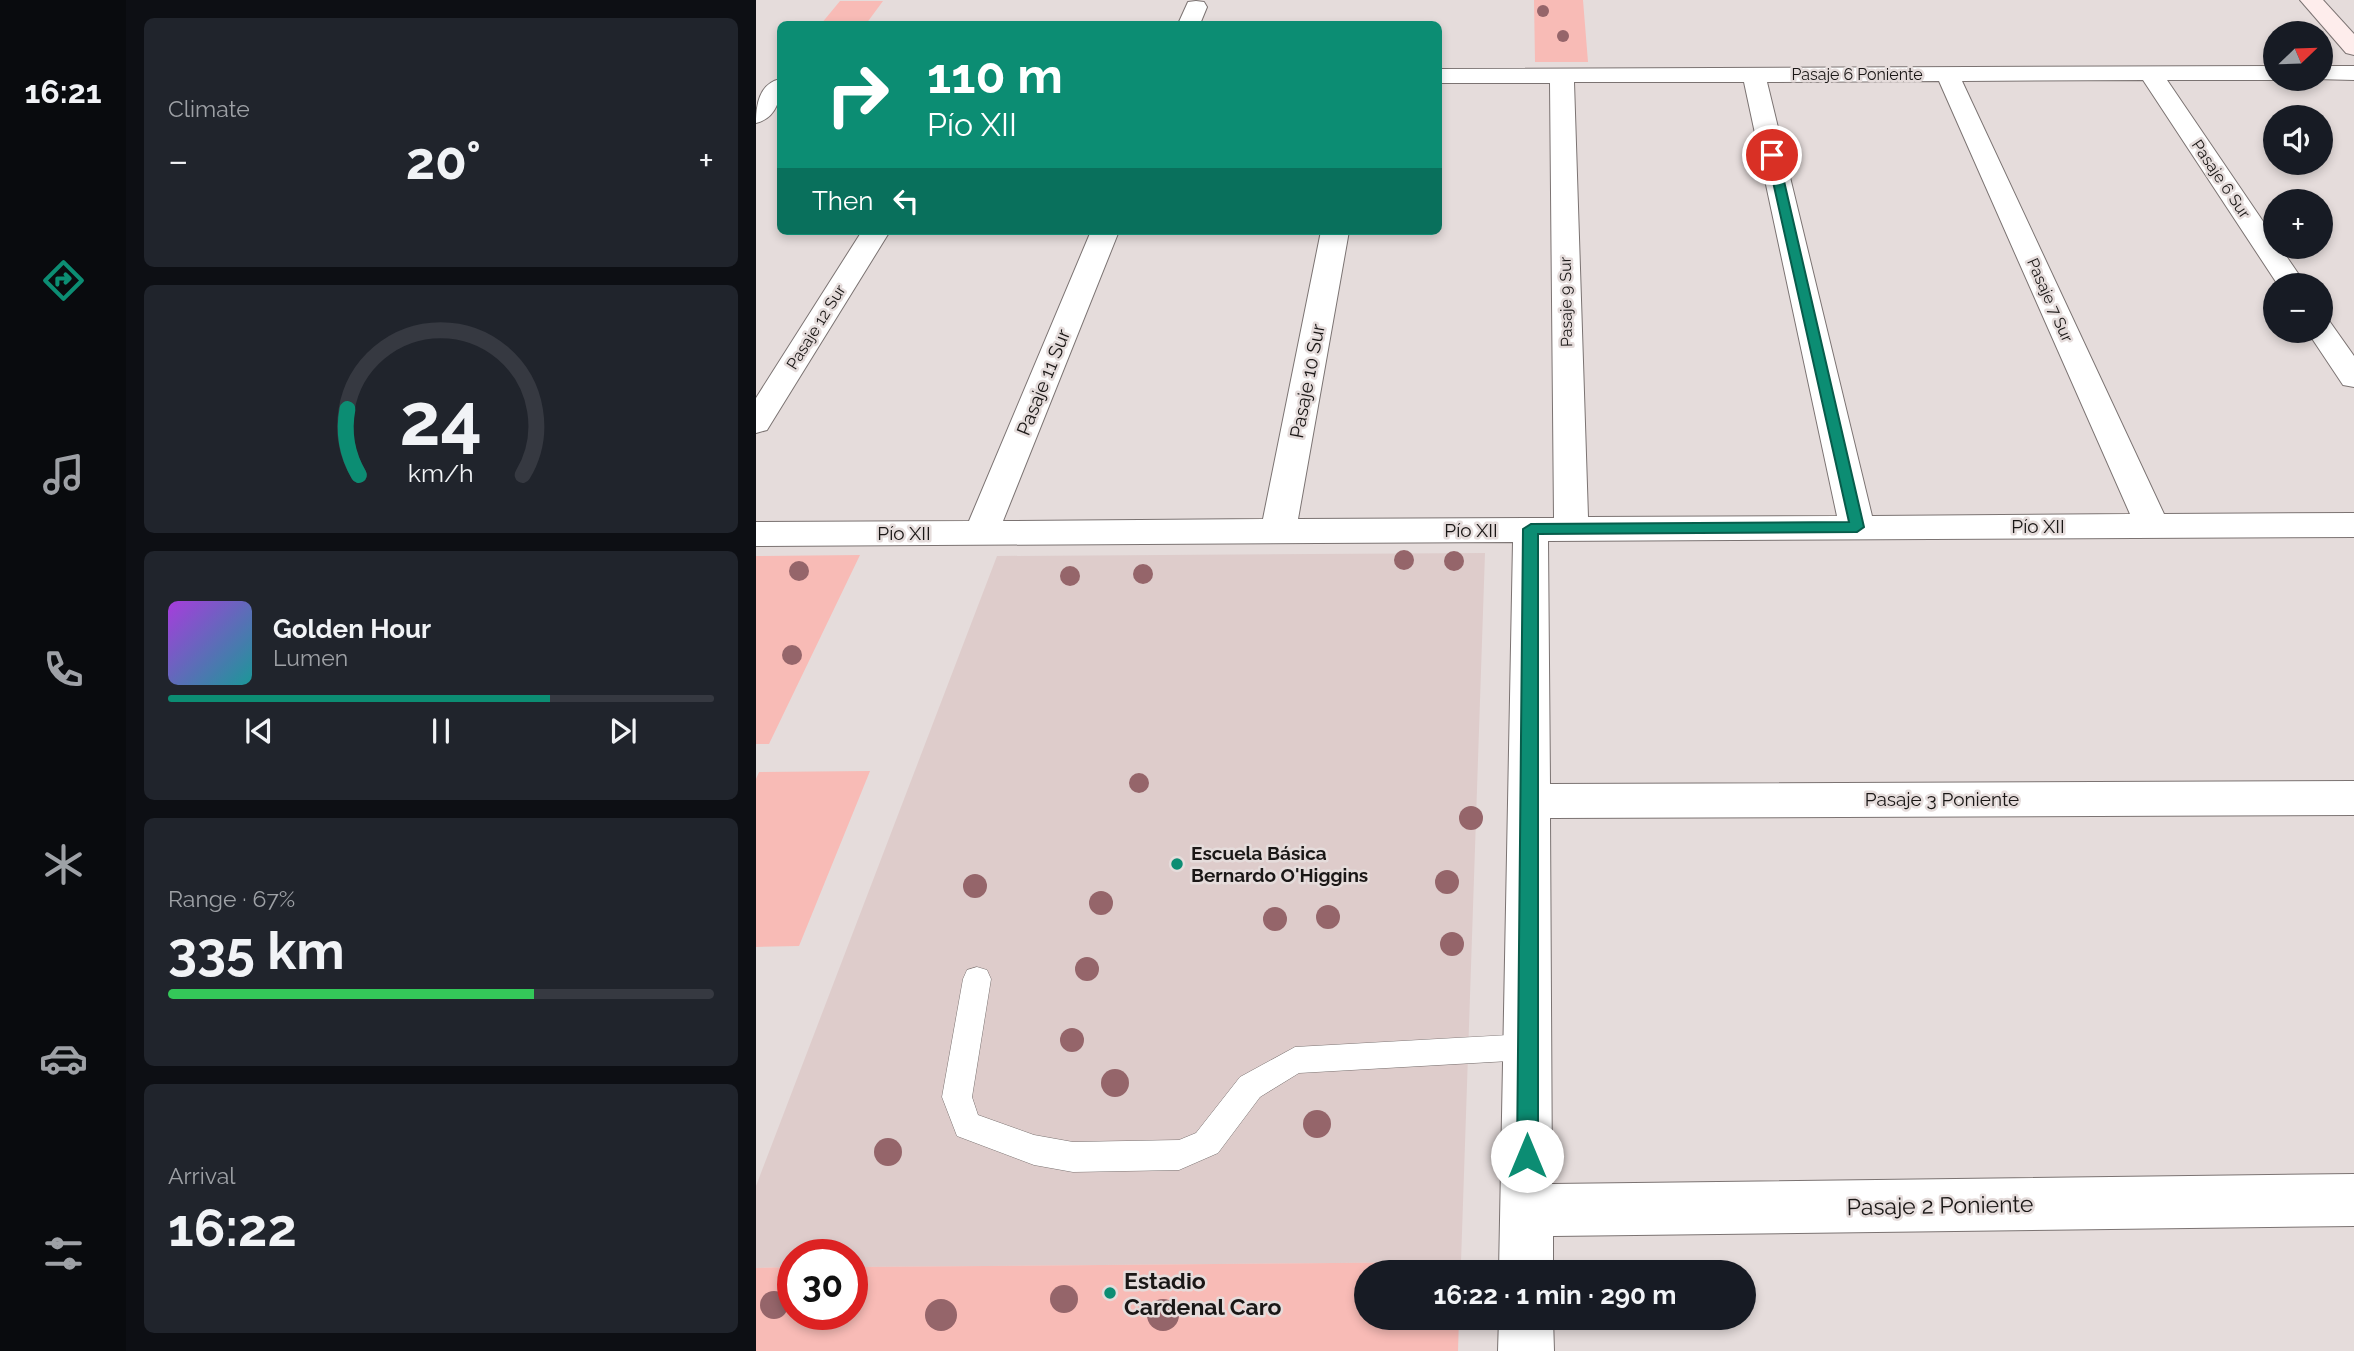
<!DOCTYPE html>
<html lang="en">
<head>
<meta charset="utf-8">
<style>
	:root { --surface:#171b24; --page:#20242c; --text:#f1f3f6; --muted:#9ea1a6; --line:#363941; --accent:#0c8d73 }
	body { margin:0; font-family:Raleway,sans-serif; background:var(--page); color:var(--text); height:100vh; display:flex; flex-direction:column; font-size:26px; white-space:nowrap }
	* { box-sizing:border-box; margin:0 }
	p { font-size:23px; color:var(--muted) }
	.icon { flex:none; width:38px; height:38px; fill:none; stroke:currentColor; stroke-width:2; stroke-linecap:round; stroke-linejoin:round }
	.map { position:relative; flex:1; overflow:hidden }
	.drawer { display:flex; flex-direction:column; gap:18px; padding:18px; background:#0d0f14; width:630px }
	.drawer>* { flex:none }
	.banner { position:absolute; left:21px; top:21px; width:665px; height:214px; border-radius:10px; box-shadow:0 4px 10px #0003; background:#0c8d73; color:#fff; overflow:hidden }
	.needle { width:46px; rotate:67deg }
	.tools { position:absolute; left:1507px; top:21px; display:grid; gap:14px }
	.tools a { display:grid; place-items:center; width:70px; height:70px; border-radius:50%; background:var(--surface); box-shadow:0 4px 10px #0003; font-size:35px }
	.speed { position:absolute; left:21px; top:1239px; display:flex; gap:14px; font-size:35px; font-weight:700; text-align:center }
	.speed>* { display:grid; place-content:center; width:91px; height:91px; border-radius:50%; background:var(--surface); box-shadow:0 4px 10px #0003; line-height:1 }
	.speed .limit { border:10px solid #d22; background:#fff; color:#111 }
	.pin { position:absolute; display:grid; place-items:center; width:60px; height:60px; color:#fff; margin:-30px; border:4px solid #fff; border-radius:50%; box-shadow:0 2px 7px #0007 }
	.me { position:absolute; width:77px; margin:-38px; rotate:0deg; stroke-linejoin:round; filter:drop-shadow(0 0 5px #0008) }
	.turn { display:flex; align-items:center; gap:24px; height:147px; padding:0 35px; font-size:32px }
	.turn .icon { width:91px; height:91px; stroke-width:2.5 }
	.turn b { display:block; font-size:49px; line-height:60px }
	.then { display:flex; align-items:center; height:66px; padding:0 35px; background:#0003; gap:14px; font-size:26px }
	.big { font-size:52px; font-weight:700; line-height:1.1 }
	.drawer .tile { flex:1; display:flex; flex-direction:column; justify-content:center; gap:10px; min-width:0; padding:0 24px; border-radius:10px; background:var(--page) }
	.drawer .dial { align-items:center; gap:0 }
	.dial svg { height:182px; overflow:visible; fill:none; stroke:var(--line); stroke-width:7; stroke-linecap:round; text-anchor:middle }
	.dial text { fill:var(--text); stroke:none }
	.song { display:flex; align-items:center; gap:21px }
	.cover { width:84px; height:84px; border-radius:10px; background:linear-gradient(135deg,hsl(280 70% 55%),hsl(180 70% 35%)) }
	.played { height:7px; border-radius:4px; background:linear-gradient(90deg,var(--accent) 70%,var(--line) 70%) }
	.keys { display:flex; justify-content:space-around; direction:ltr }
	.heat { display:flex; justify-content:space-between; align-items:center; font-size:38px; direction:ltr }
	.charge { height:10px; border-radius:5px; background:linear-gradient(90deg,#34c759 67%,var(--line) 0) }
	.trip { position:absolute; left:598px; top:1260px; width:402px; height:70px; border-radius:35px; background:var(--surface); box-shadow:0 4px 10px #0003; font-weight:700; line-height:70px; text-align:center }
	main { display:flex; flex:1; min-height:0 }
	.menu { display:flex; flex-direction:column; width:126px; justify-content:space-around; align-items:center; background:#090b0e; color:var(--muted) }
	.menu .icon { width:49px; height:49px }
	.menu .on { color:var(--accent) }
	.menu b { font-size:32px; color:var(--text) }
	.map>svg:first-child { display:block }
</style>
</head>
<body>
<main>
<nav class="menu">
<b>16:21</b>
<svg class="icon on" aria-label="directions" viewBox="0 0 24 24"><path d="M12 3l9 9-9 9-9-9zM9 14v-3h6M13 9l2 2-2 2"/></svg>
<svg class="icon" aria-label="music" viewBox="0 0 24 24"><path d="M9 18V5l10-2v13"/><circle cx="6" cy="18" r="3"/><circle cx="16" cy="16" r="3"/></svg>
<svg class="icon" aria-label="phone" viewBox="0 0 24 24"><path d="M5 4h4l2 5-3 2q2 4 5 5l2-3 5 2v4C11 20 4 13 5 4z"/></svg>
<svg class="icon" aria-label="climate" viewBox="0 0 24 24"><path d="M12 3v18M4 7l16 10M4 17L20 7"/></svg>
<svg class="icon" aria-label="car" viewBox="0 0 24 24"><path d="M5 17H2v-5l4-1 3-4h7l3 4 3 1v5h-3M9 17h6M6 11h13"/><circle cx="7" cy="17" r="2"/><circle cx="17" cy="17" r="2"/></svg>
<svg class="icon" aria-label="filters" viewBox="0 0 24 24"><path d="M4 7h16M4 17h16"/><circle cx="9" cy="7" r="2"/><circle cx="15" cy="17" r="2"/></svg>
</nav>
<section class="drawer">
<div class="tile"><p>Climate</p>
<div class="heat"><a>−</a><b class="big">20°</b><a>+</a></div>
</div>
<div class="tile dial"><svg viewBox="0 0 100 80">
<path d="M14 69A42 42 0 1 1 86 69"/>
<path d="M14 69A42 42 0 0 1 9 40" stroke="#0c8d73"/>
<text x="50" y="56" font-size="32" font-weight="700">24</text>
<text x="50" y="72" font-size="11">km/h</text>
</svg></div>
<div class="tile">
<div class="song"><i class="cover"></i><div><b>Golden Hour</b><p>Lumen</p></div></div>
<div class="played"></div>
<div class="keys"><svg class="icon" aria-label="previous" viewBox="0 0 24 24"><path d="M18 5L8 12l10 7zM5 5v14"/></svg><svg class="icon" aria-label="pause" viewBox="0 0 24 24"><path d="M8 5v14M16 5v14"/></svg><svg class="icon" aria-label="next" viewBox="0 0 24 24"><path d="M6 5l10 7-10 7zM19 5v14"/></svg></div>
</div>
<div class="tile"><p>Range · 67%</p><b class="big">335 km</b><div class="charge"></div></div>
<div class="tile"><p>Arrival</p><b class="big">16:22</b></div>
</section>
<div class="map">
<svg width="1598" height="1351" viewBox="0 0 1598 1351">
	<rect width="100%" height="100%" fill="#e5dcdb"/>
	<path fill="#decccb" d="M729,553L705,1262L96,1267V1255H37V1267L0,1268V1186L241,556Z"/>
	<path fill="#f8bbb6" d="M778,0H827L832,62H779Z
		M84,1H127L110,24H65Z
		M104,555L13,744H0V556Z
		M114,771L43,946L0,947V779L3,772Z
		M705,1262V1272H611V1318H703L702,1351H0V1268L37,1267V1314H96V1267Z"/>
	<g fill="none" stroke-linecap="round" stroke-linejoin="round">
		<defs>
			<path id="lane" d="M221,967L231,970L235,979L216,1097L222,1115L278,1135L317,1142L423,1140L440,1133L484,1077L539,1047L772,1034L782,1038L786,1047L782,1056L772,1060L543,1073L504,1097L462,1153L423,1170L317,1172L278,1165L201,1136L186,1097L207,979L211,970Z"/>
			<path id="street" d="M440,1L448,2L451,7L444,24H422L432,2Z
				M1519,66V79H1524L1519,80H1411L1519,239V247H1524L1550,285H1522L1387,80L1206,81L1408,514L1598,513V537L792,541L794,784L1598,781V815L794,818L796,1184L1598,1174V1226L797,1236V1272H743L757,542L0,546V522L213,521L335,231H363L247,521L507,519L565,231H593L542,519L798,518L794,83H682V69ZM1183,81L1374,514L1116,516L1011,82ZM818,82H988L1081,516L832,517Z
				M1564,66H1598V80L1559,79H1564Z
				M24,79C26,97 21,118 0,123C0,105 3,84 24,79Z
				M106,231H134L11,430L0,433V398Z
				M1564,319L1574,322L1598,356V387L1587,385L1551,331H1564Z
				M743,1318H797L798,1351H742Z"/>
			<path id="secondary" d="M1544,0H1567L1598,34V55L1590,53Z"/>
		</defs>
		<use href="#lane" stroke="#7b7372" stroke-width="1"/>
		<use href="#street" stroke="#7b7372" stroke-width="2"/>
		<use href="#secondary" stroke="#7b7372" stroke-width="2"/>
		<use href="#lane" fill="#fff" fill-rule="evenodd"/>
		<use href="#street" fill="#fff" fill-rule="evenodd"/>
		<use href="#secondary" fill="#feedec" fill-rule="evenodd"/>
	</g>
	<g fill="#95656a">
		<circle cx="787" cy="11" r="6"/>
		<circle cx="807" cy="36" r="6"/>
		<circle cx="648" cy="560" r="10"/>
		<circle cx="698" cy="561" r="10"/>
		<circle cx="43" cy="571" r="10"/>
		<circle cx="387" cy="574" r="10"/>
		<circle cx="314" cy="576" r="10"/>
		<circle cx="36" cy="655" r="10"/>
		<circle cx="383" cy="783" r="10"/>
		<circle cx="715" cy="818" r="12"/>
		<circle cx="691" cy="882" r="12"/>
		<circle cx="219" cy="886" r="12"/>
		<circle cx="345" cy="903" r="12"/>
		<circle cx="572" cy="917" r="12"/>
		<circle cx="519" cy="919" r="12"/>
		<circle cx="696" cy="944" r="12"/>
		<circle cx="331" cy="969" r="12"/>
		<circle cx="316" cy="1040" r="12"/>
		<circle cx="359" cy="1083" r="14"/>
		<circle cx="561" cy="1124" r="14"/>
		<circle cx="132" cy="1152" r="14"/>
		<circle cx="308" cy="1299" r="14"/>
		<circle cx="18" cy="1305" r="14"/>
		<circle cx="185" cy="1315" r="16"/>
		<circle cx="407" cy="1315" r="16"/>
	</g>
	<path fill="#0c8d73" stroke="#085c4b" stroke-width="2" d="M1016,151L1022,155L1108,527L1101,532L782,534V1156L778,1163L771,1166L764,1163L761,1156L767,529L775,524L1093,522L1011,155Z"/>
	<g fill="#0c8d73" stroke="#e5dcdb" stroke-width="2.5">
		<circle cx="421" cy="864" r="7"/>
		<circle cx="354" cy="1293" r="7"/>
	</g>
	<g text-anchor="middle" dominant-baseline="central" stroke-width="5" stroke-linejoin="round" paint-order="stroke">
		<g font-size="16" fill="#1a1716" stroke="#e5dcdb">
			<text x="1101" y="74">Pasaje 6 Poniente</text>
			<text transform="translate(1465 179) rotate(56)">Pasaje 6 Sur</text>
			<text transform="translate(1294 300) rotate(66)">Pasaje 7 Sur</text>
			<text transform="translate(810 302) rotate(-91)">Pasaje 9 Sur</text>
			<text transform="translate(60 327) rotate(-58)">Pasaje 12 Sur</text>
		</g>
		<g font-size="19" fill="#1a1716" stroke="#e5dcdb">
			<text transform="translate(551 381) rotate(-79)">Pasaje 10 Sur</text>
			<text transform="translate(287 382) rotate(-68)">Pasaje 11 Sur</text>
			<text x="1282" y="526">Pío XII</text>
			<text x="715" y="530">Pío XII</text>
			<text x="148" y="533">Pío XII</text>
			<text x="1186" y="799">Pasaje 3 Poniente</text>
		</g>
		<g font-size="19" font-weight="bold" fill="#1a1716" stroke="#e5dcdb" text-anchor="start">
			<text x="435" y="853">Escuela Básica<tspan x="435" dy="22">Bernardo O'Higgins</tspan></text>
		</g>
		<g font-size="23" fill="#1a1716" stroke="#e5dcdb">
			<text transform="translate(1184 1205) rotate(-1)">Pasaje 2 Poniente</text>
		</g>
		<g font-size="23" font-weight="bold" fill="#1a1716" stroke="#e5dcdb" text-anchor="start">
			<text x="368" y="1280">Estadio<tspan x="368" dy="26">Cardenal Caro</tspan></text>
		</g>
	</g>
</svg>
<div class="tools">
<a><svg class="needle" viewBox="-14 -14 28 28"><path d="M0-13l5 13h-10z" fill="#e53935"/><path d="M0 13l5-13h-10z" fill="#9ea1a6"/></svg></a>
<a><svg class="icon" aria-label="sound" viewBox="0 0 24 24"><path d="M4 9h4l5-4v14l-5-4H4zM17 9q2 3 0 6"/></svg></a>
<a>+</a>
<a>−</a>
</div>
<div class="speed"><div class="limit">30</div></div>
<div class="pin" style="left:1016px;top:155px;background:#d93025"><svg class="icon" aria-label="arrive" viewBox="0 0 24 24"><path d="M6 21V4h12l-3 4 3 4H6"/></svg></div>
<svg class="me" style="left:771px;top:1156px" viewBox="-20 -20 40 40"><circle r="19" fill="#fff"/><path d="M0-13L10 11 0 6-10 11z" fill="#0c8d73"/></svg>
<div class="trip">16:22 · 1 min · 290 m</div>
<div class="banner">
<div class="turn"><svg class="icon" aria-label="right" viewBox="0 0 24 24"><path d="M7 20v-9h11M14 6l5 5-5 5"/></svg><div><b>110 m</b>Pío XII</div></div>
<div class="then">Then<svg class="icon" aria-label="left" viewBox="0 0 24 24"><path d="M17 20v-9H6M10 6l-5 5 5 5"/></svg></div>
</div>
</div>
</main>
</body>
</html>
